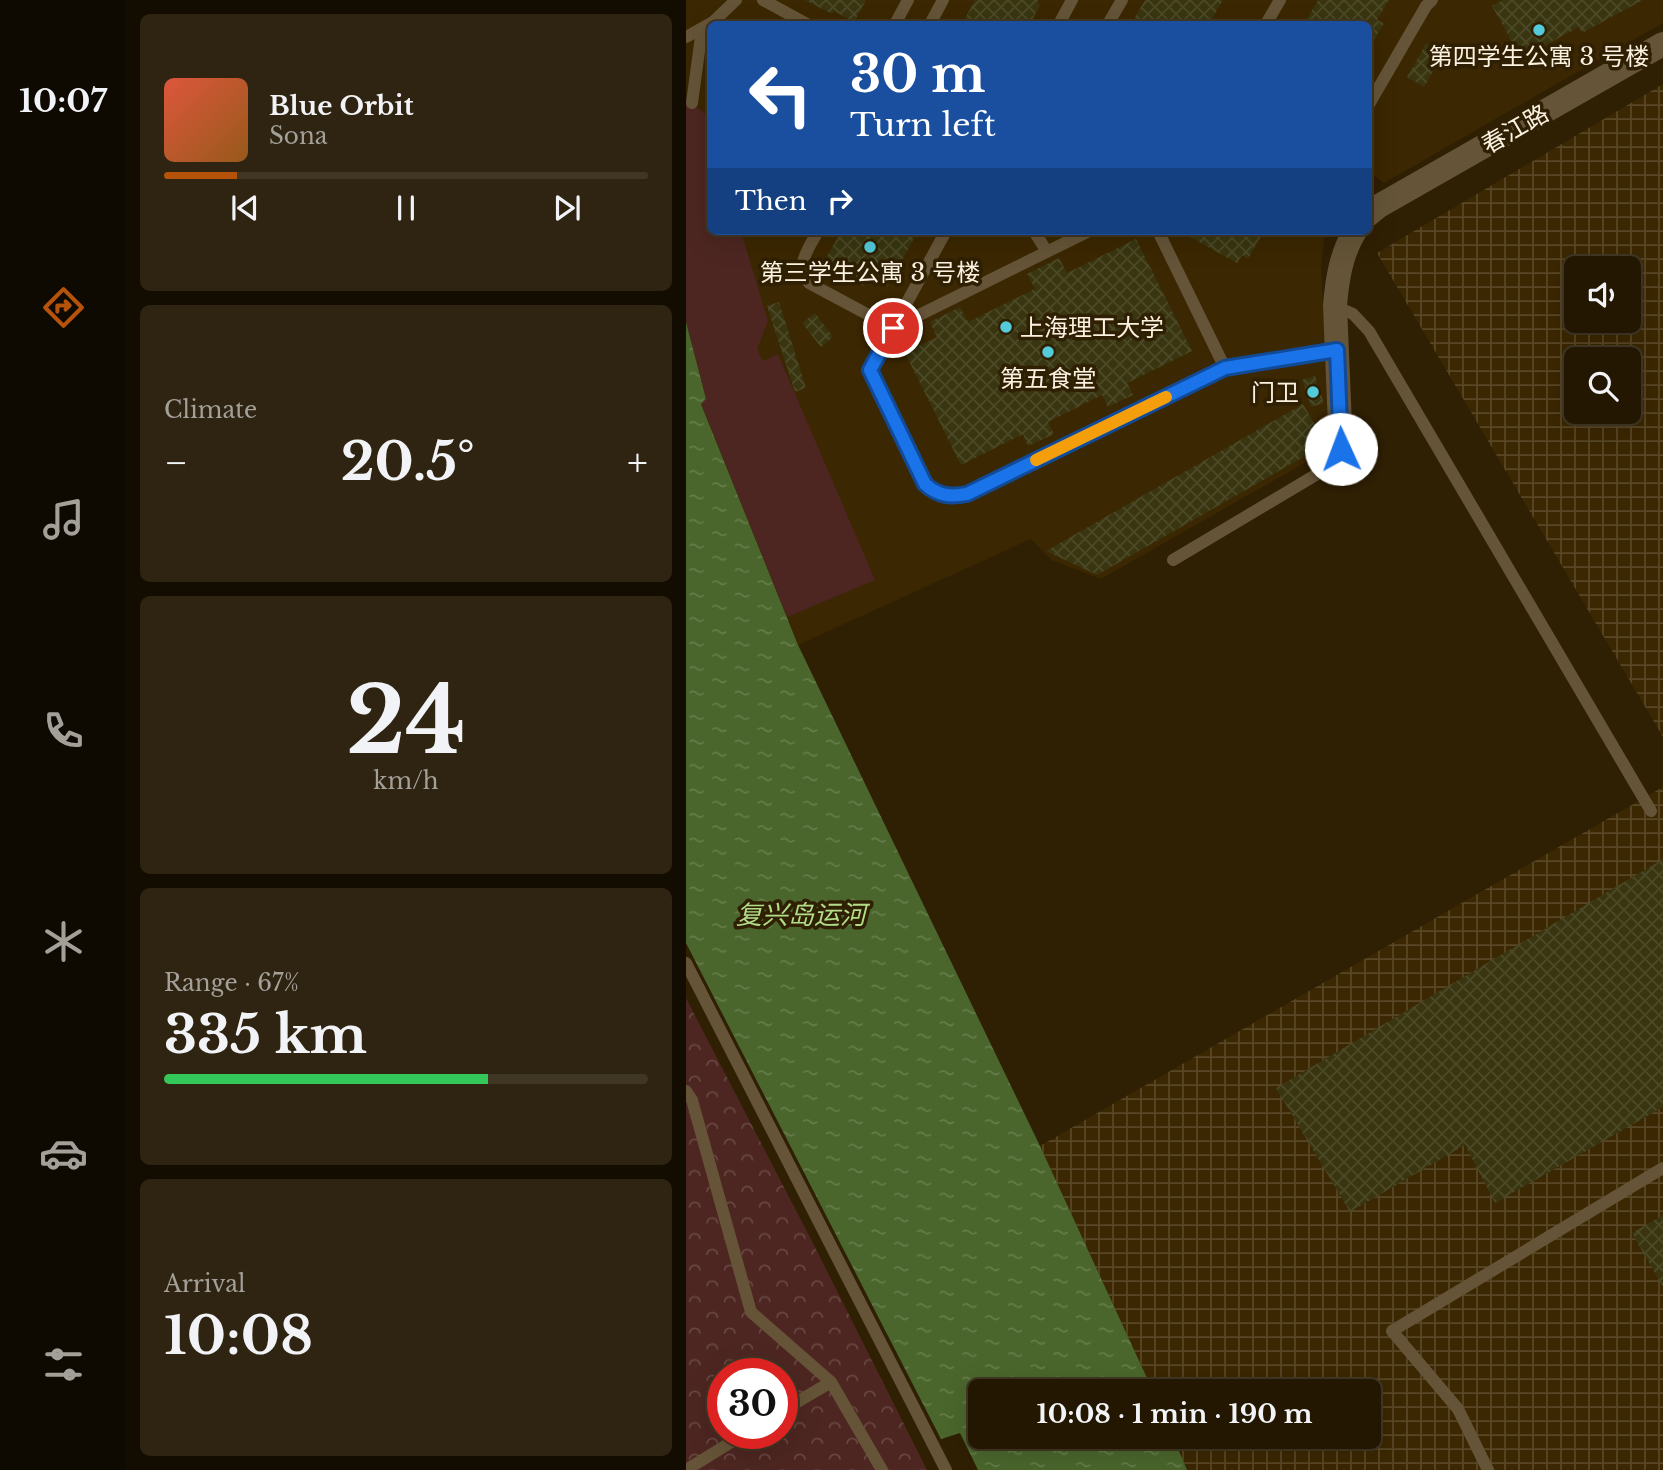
<!DOCTYPE html>
<html lang="en">
<head>
<meta charset="utf-8">
<style>
	:root { --surface:#231702; --page:#2f2411; --text:#f1f3f6; --muted:#a39f99; --line:#403624; --accent:#b45309 }
	body { margin:0; font-family:"Libre Baskerville","Noto Sans SC",serif; background:var(--page); color:var(--text); height:100vh; display:flex; flex-direction:column; font-size:26px; white-space:nowrap }
	* { box-sizing:border-box; margin:0 }
	p { font-size:23px; color:var(--muted) }
	.icon { flex:none; width:38px; height:38px; fill:none; stroke:currentColor; stroke-width:2; stroke-linecap:round; stroke-linejoin:round }
	.map { position:relative; flex:1; overflow:hidden }
	.sheet { display:flex; flex-direction:column; gap:14px; padding:14px; background:#130d01; width:560px }
	.sheet>* { flex:none }
	.banner { position:absolute; left:21px; top:21px; width:665px; height:214px; border-radius:10px; box-shadow:0 7px 28px #0002,0 0 0 2px var(--line); background:#1a4fa0; color:#fff; overflow:hidden }
	.controls { position:absolute; left:878px; top:256px; display:grid; gap:14px }
	.controls a { display:grid; place-items:center; width:77px; height:77px; border-radius:10px; background:var(--surface); box-shadow:0 7px 28px #0002,0 0 0 2px var(--line); font-size:35px }
	.speed { position:absolute; left:21px; top:1358px; display:flex; gap:14px; font-size:35px; font-weight:700; text-align:center }
	.speed>* { display:grid; place-content:center; width:91px; height:91px; border-radius:50%; background:var(--surface); box-shadow:0 7px 28px #0002,0 0 0 2px var(--line); line-height:1 }
	.speed .limit { border:10px solid #d22; background:#fff; color:#111 }
	.pin { position:absolute; display:grid; place-items:center; width:60px; height:60px; color:#fff; margin:-30px; border:4px solid #fff; border-radius:50%; box-shadow:0 2px 7px #0007 }
	.me { position:absolute; width:77px; margin:-38px; rotate:358deg; stroke-linejoin:round; filter:drop-shadow(0 0 5px #0008) }
	.turn { display:flex; align-items:center; gap:24px; height:147px; padding:0 28px; font-size:32px }
	.turn .icon { width:91px; height:91px; stroke-width:2.5 }
	.turn b { display:block; font-size:49px; line-height:60px }
	.then { display:flex; align-items:center; height:66px; padding:0 28px; background:#0003; gap:14px; font-size:26px }
	.big { font-size:52px; font-weight:800; line-height:1.1 }
	.sheet .tile { flex:1; display:flex; flex-direction:column; justify-content:center; gap:10px; min-width:0; padding:0 24px; border-radius:10px; background:var(--page) }
	.sheet .dial { align-items:center; gap:0 }
	.dial b { font-size:91px; line-height:1 }
	.song { display:flex; align-items:center; gap:21px }
	.cover { width:84px; height:84px; border-radius:10px; background:linear-gradient(135deg,hsl(10 70% 55%),hsl(30 70% 35%)) }
	.played { height:7px; border-radius:4px; background:linear-gradient(90deg,var(--accent) 15%,var(--line) 15%) }
	.keys { display:flex; justify-content:space-around; direction:ltr }
	.heat { display:flex; justify-content:space-between; align-items:center; font-size:38px; direction:ltr }
	.charge { height:10px; border-radius:5px; background:linear-gradient(90deg,#34c759 67%,var(--line) 0) }
	.trip { position:absolute; left:282px; top:1379px; width:413px; height:70px; border-radius:10px; background:var(--surface); box-shadow:0 7px 28px #0002,0 0 0 2px var(--line); font-weight:800; line-height:70px; text-align:center }
	main { display:flex; flex:1; min-height:0 }
	.tab-bar { display:flex; flex-direction:column; width:126px; justify-content:space-around; align-items:center; background:#0e0901; color:var(--muted) }
	.tab-bar .icon { width:49px; height:49px }
	.tab-bar .on { color:var(--accent) }
	.tab-bar b { font-size:32px; color:var(--text) }
	.map>svg:first-child { display:block }
</style>
</head>
<body>
<main>
<nav class="tab-bar">
<b>10:07</b>
<svg class="icon on" aria-label="directions" viewBox="0 0 24 24"><path d="M12 3l9 9-9 9-9-9zM9 14v-3h6M13 9l2 2-2 2"/></svg>
<svg class="icon" aria-label="music" viewBox="0 0 24 24"><path d="M9 18V5l10-2v13"/><circle cx="6" cy="18" r="3"/><circle cx="16" cy="16" r="3"/></svg>
<svg class="icon" aria-label="phone" viewBox="0 0 24 24"><path d="M5 4h4l2 5-3 2q2 4 5 5l2-3 5 2v4C11 20 4 13 5 4z"/></svg>
<svg class="icon" aria-label="climate" viewBox="0 0 24 24"><path d="M12 3v18M4 7l16 10M4 17L20 7"/></svg>
<svg class="icon" aria-label="car" viewBox="0 0 24 24"><path d="M5 17H2v-5l4-1 3-4h7l3 4 3 1v5h-3M9 17h6M6 11h13"/><circle cx="7" cy="17" r="2"/><circle cx="17" cy="17" r="2"/></svg>
<svg class="icon" aria-label="filters" viewBox="0 0 24 24"><path d="M4 7h16M4 17h16"/><circle cx="9" cy="7" r="2"/><circle cx="15" cy="17" r="2"/></svg>
</nav>
<section class="sheet">
<div class="tile">
<div class="song"><i class="cover"></i><div><b>Blue Orbit</b><p>Sona</p></div></div>
<div class="played"></div>
<div class="keys"><svg class="icon" aria-label="previous" viewBox="0 0 24 24"><path d="M18 5L8 12l10 7zM5 5v14"/></svg><svg class="icon" aria-label="pause" viewBox="0 0 24 24"><path d="M8 5v14M16 5v14"/></svg><svg class="icon" aria-label="next" viewBox="0 0 24 24"><path d="M6 5l10 7-10 7zM19 5v14"/></svg></div>
</div>
<div class="tile"><p>Climate</p>
<div class="heat"><a>−</a><b class="big">20.5°</b><a>+</a></div>
</div>
<div class="tile dial"><b>24</b><p>km/h</p></div>
<div class="tile"><p>Range · 67%</p><b class="big">335 km</b><div class="charge"></div></div>
<div class="tile"><p>Arrival</p><b class="big">10:08</b></div>
</section>
<div class="map">
<svg width="977" height="1470" viewBox="0 0 977 1470">
	<defs>
		<pattern id="industrial-grid" width="8" height="8" patternUnits="userSpaceOnUse" patternTransform="scale(1.75)"><rect width="8" height="8" fill="#3b2701"/><path d="M0 4h8M4 0v8" fill="none" stroke="#584726"/></pattern>
		<pattern id="forest-crowns" width="20" height="18" patternUnits="userSpaceOnUse" patternTransform="scale(1.75)"><rect width="20" height="18" fill="#4d2621"/><path d="M2 6a3 3 0 1 1 6 0M12 15a3 3 0 1 1 6 0" fill="none" stroke="#684641"/></pattern>
		<pattern id="water-ripples" width="26" height="14" patternUnits="userSpaceOnUse" patternTransform="scale(1.75)"><rect width="26" height="14" fill="#4a662c"/><path d="M2 4q2-2 4 0t4 0M15 11q2-2 4 0t4 0" fill="none" stroke="#657c4a"/></pattern>
		<pattern id="building-cross-hatch" width="8" height="8" patternUnits="userSpaceOnUse" patternTransform="scale(1.75)"><rect width="8" height="8" fill="#383510"/><path d="M0 0l8 8M0 8l8-8" fill="none" stroke="#4c4927"/></pattern>
	</defs>
	<rect width="100%" height="100%" fill="#2f1f03"/>
	<path fill="#3b2701" d="M0,0H977V23L698,183L685,173L683,175L682,24H24V231H639L635,267L645,448L415,579L365,560L345,539L112,645L15,403L4,332L0,322Z"/>
	<path fill="url(#industrial-grid)" fill-rule="evenodd" d="M977,84V737L691,253ZM891,268H943V320H891ZM891,359H943V411H891Z
		M977,787V1470H501L487,1437H682V1391H467L354,1146Z"/>
	<path fill="#4d2621" d="M0,97L24,119V231H55L82,321L71,349L77,361L92,354L189,580L101,617L15,403L20,399L0,322Z"/>
	<path fill="url(#forest-crowns)" fill-rule="evenodd" d="M0,998L132,1253L241,1470H0ZM37,1374H96V1433H37Z"/>
	<path fill="url(#water-ripples)" d="M0,322L20,399L15,404L112,645L354,1146L467,1391H294V1437H487L501,1470H292L274,1433L255,1439L0,943Z"/>
	<path fill="url(#building-cross-hatch)" d="M119,0H180L168,22L148,11L146,14Z
		M289,0H352L351,3L354,5L344,24H276Z
		M459,0H537L523,24L517,21L515,24H445Z
		M632,0H703L691,20L698,23L682,50V24H618Z
		M817,0H957L896,33L893,27L835,58L806,6Z
		M740,44L757,54L738,87L721,77Z
		M155,231H232L201,287L182,278L177,286L137,264Z
		M499,231H578L562,259L556,255L551,263L497,233Z
		M450,239L506,351L441,383L447,395L422,407L416,395L362,422L368,434L342,446L337,434L275,465L219,353L251,337L244,322L274,307L282,322L349,289L341,274L373,258L381,273Z
		M93,302L120,388L109,392L81,306Z
		M129,313L147,337L135,347L116,323Z
		M629,376L638,403L625,407L616,380Z
		M617,404L640,444L411,575L360,551Z
		M977,859V1107L809,1203L779,1145L664,1212L590,1088Z
		M977,1215V1287L946,1233Z"/>
	<g fill="none" stroke-linecap="round" stroke-linejoin="round">
		<path stroke="#655437" stroke-width="12" d="M77,0L121,24
			M209,24L222,0
			M244,24L257,0
			M373,24L386,0
			M422,24L436,0
			M580,24L594,0
			M0,37L27,22L50,0
			M6,103L16,29
			M682,106L740,6L746,0
			M132,231C123,248 108,266 123,283L207,328L403,231
			M260,231L184,370L239,484C252,496 264,497 281,494L539,368
			M348,231L361,252
			M472,231L539,368L651,350
			M649,306L667,314L683,331L965,811
			M487,560L643,467
			M0,963L260,1470
			M0,1091L6,1100L65,1312L145,1382L196,1470
			M96,1411L145,1382
			M0,1470L60,1433
			M802,1470L772,1409L706,1331L977,1168"/>
		<path stroke="#655437" stroke-width="24" d="M682,215L693,206L977,44
			M643,467L651,459L655,449L649,306C651,280 655,254 669,231"/>
	</g>
	<g fill="none" stroke-linecap="round" stroke-linejoin="round">
		<defs>
			<path id="route" d="M207,328L184,370L239,484C252,496 264,497 281,494L539,368L651,350L655,449"/>
		</defs>
		<use href="#route" stroke="#114b97" stroke-width="18"/>
		<use href="#route" stroke="#1a73e8" stroke-width="12"/>
		<path stroke="#f59e0b" stroke-width="12" d="M350,460L480,397"/>
	</g>
	<g fill="#53cbda" stroke="#2f1f03" stroke-width="2.5">
		<circle cx="853" cy="30" r="7"/>
		<circle cx="184" cy="247" r="7"/>
		<circle cx="320" cy="327" r="7"/>
		<circle cx="362" cy="352" r="7"/>
		<circle cx="627" cy="392" r="7"/>
	</g>
	<g text-anchor="middle" dominant-baseline="central" stroke-width="7" stroke-linejoin="round" paint-order="stroke">
		<g font-size="24" fill="#fcf2e1" stroke="#2f1f03">
			<text x="853" y="56">第四学生公寓 3 号楼</text>
			<text x="184" y="272">第三学生公寓 3 号楼</text>
			<text x="334" y="327" text-anchor="start">上海理工大学</text>
			<text x="362" y="378">第五食堂</text>
			<text x="613" y="392" text-anchor="end">门卫</text>
		</g>
		<g font-size="24" fill="#fcf2e1" stroke="#2f1f03">
			<text transform="translate(829 129) rotate(-30)">春江路</text>
		</g>
		<g font-size="26" font-style="italic" fill="#b2dd88" stroke="#2f1f03">
			<text x="115" y="915">复兴岛运河</text>
		</g>
	</g>
</svg>
<div class="controls">
<a><svg class="icon" aria-label="sound" viewBox="0 0 24 24"><path d="M4 9h4l5-4v14l-5-4H4zM17 9q2 3 0 6"/></svg></a>
<a><svg class="icon" aria-label="search" viewBox="0 0 24 24"><circle cx="10" cy="10" r="6"/><path d="M15 15l6 6"/></svg></a>
</div>
<div class="speed"><div class="limit">30</div></div>
<div class="pin" style="left:207px;top:328px;background:#d93025"><svg class="icon" aria-label="arrive" viewBox="0 0 24 24"><path d="M6 21V4h12l-3 4 3 4H6"/></svg></div>
<svg class="me" style="left:655px;top:449px" viewBox="-20 -20 40 40"><circle r="19" fill="#fff"/><path d="M0-13L10 11 0 6-10 11z" fill="#1a73e8"/></svg>
<div class="trip">10:08 · 1 min · 190 m</div>
<div class="banner">
<div class="turn"><svg class="icon" aria-label="left" viewBox="0 0 24 24"><path d="M17 20v-9H6M10 6l-5 5 5 5"/></svg><div><b>30 m</b>Turn left</div></div>
<div class="then">Then<svg class="icon" aria-label="right" viewBox="0 0 24 24"><path d="M7 20v-9h11M14 6l5 5-5 5"/></svg></div>
</div>
</div>
</main>
</body>
</html>
